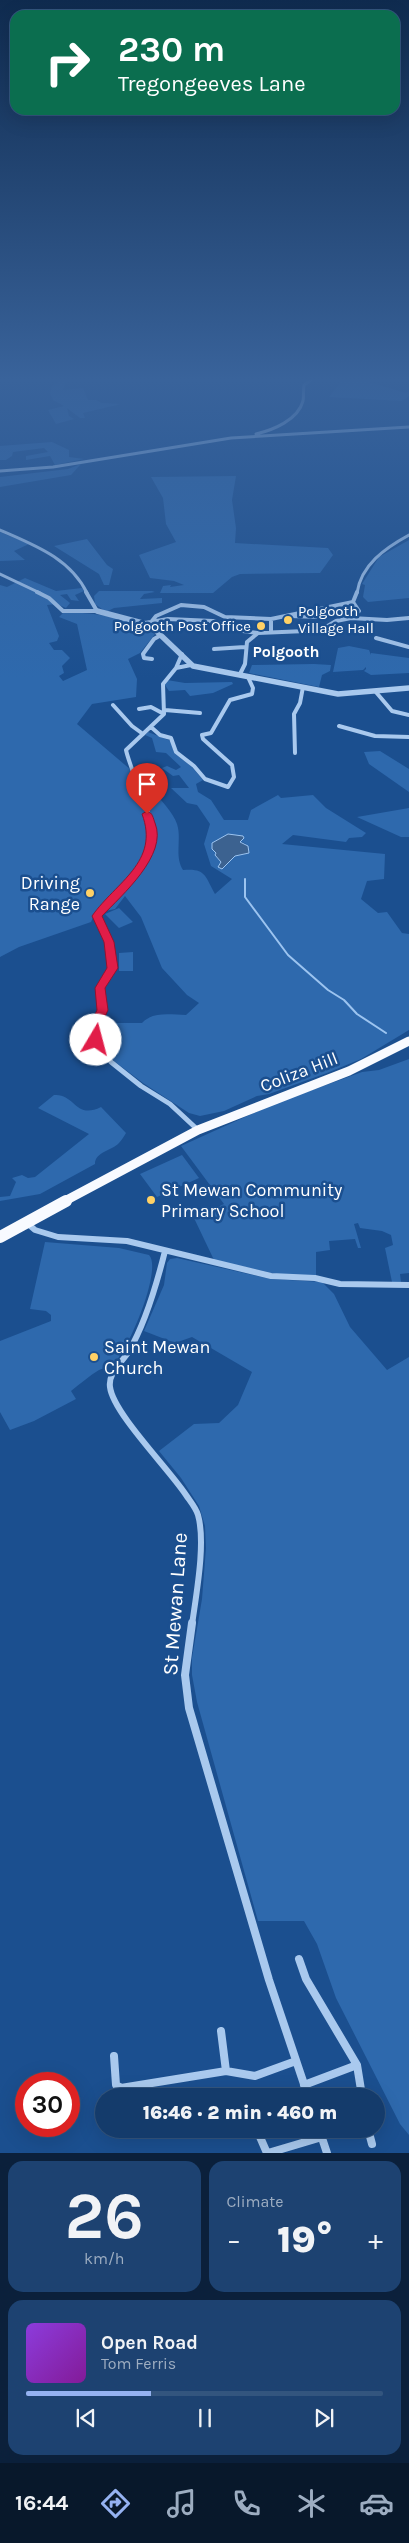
<!DOCTYPE html>
<html lang="en">
<head>
<meta charset="utf-8">
<style>
	:root { --surface:#143b6b; --page:#1d4271; --text:#f1f3f6; --muted:#9dadc1; --line:#33557e; --accent:#95b2f1 }
	body { margin:0; font-family:Karla,sans-serif; background:var(--page); color:var(--text); height:100vh; display:flex; flex-direction:column; font-size:19px; white-space:nowrap }
	* { box-sizing:border-box; margin:0 }
	p { font-size:16px; color:var(--muted) }
	.icon { flex:none; width:28px; height:28px; fill:none; stroke:currentColor; stroke-width:2; stroke-linecap:round; stroke-linejoin:round }
	.map { position:relative; height:2153px; overflow:hidden }
	.sheet { display:flex; flex-direction:column; gap:8px; padding:8px; background:#0b203b; flex:1 }
	.sheet>* { flex:none }
	.top-card { position:absolute; left:10px; top:10px; width:390px; height:105px; border-radius:15px; box-shadow:0 5px 20px #0002,0 0 0 1px var(--line); background:#0b6e4f; color:#fff; overflow:hidden }
	.speed { position:absolute; left:15px; top:2072px; display:flex; gap:10px; font-size:25px; font-weight:700; text-align:center }
	.speed>* { display:grid; place-content:center; width:65px; height:65px; border-radius:50%; background:var(--surface); box-shadow:0 5px 20px #0002,0 0 0 1px var(--line); line-height:1 }
	.speed .limit { border:8px solid #d22; background:#fff; color:#111 }
	.pin { position:absolute; display:grid; place-items:center; width:42px; height:42px; color:#fff; margin:-51px -21px; border-radius:50% 50% 50% 0; rotate:-45deg; box-shadow:0 0 5px #0007 }
	.pin .icon { rotate:45deg }
	.me { position:absolute; width:55px; margin:-28px; rotate:8deg; stroke-linejoin:round; filter:drop-shadow(0 0 4px #0008) }
	.turn { display:flex; align-items:center; gap:18px; height:105px; padding:0 25px; font-size:22px }
	.turn .icon { width:65px; height:65px; stroke-width:2.5 }
	.turn b { display:block; font-size:35px; line-height:42px }
	.big { font-size:38px; font-weight:800; line-height:1.1 }
	.sheet .tile { flex:1; display:flex; flex-direction:column; justify-content:center; gap:8px; min-width:0; padding:0 18px; border-radius:15px; background:var(--page) }
	.sheet .dial { align-items:center; gap:0 }
	.dial b { font-size:65px; line-height:1 }
	.song { display:flex; align-items:center; gap:15px }
	.cover { width:60px; height:60px; border-radius:8px; background:linear-gradient(135deg,hsl(270 70% 55%),hsl(290 70% 35%)) }
	.played { height:5px; border-radius:2px; background:linear-gradient(90deg,var(--accent) 35%,var(--line) 35%) }
	.keys { display:flex; justify-content:space-around; direction:ltr }
	.heat { display:flex; justify-content:space-between; align-items:center; font-size:28px; direction:ltr }
	.sheet .tiles { flex:1; display:grid; gap:8px; grid-template-columns:1fr 1fr }
	.tile:last-child { grid-column:span 2 }
	.trip { position:absolute; left:95px; top:2088px; width:290px; height:50px; border-radius:25px; background:var(--surface); box-shadow:0 5px 20px #0002,0 0 0 1px var(--line); font-weight:800; line-height:50px; text-align:center }
	.tab-bar { display:flex; height:80px; justify-content:space-around; align-items:center; background:#08182b; color:var(--muted) }
	.tab-bar .icon { width:35px; height:35px }
	.tab-bar .selected { color:var(--accent) }
	.tab-bar b { font-size:22px; color:var(--text) }
	.map>svg:first-child { display:block }
</style>
</head>
<body>
<div class="map">
<svg width="409" height="2153" viewBox="0 0 409 2153">
	<rect width="100%" height="100%" fill="#1b4f8f"/>
	<path fill="#2e69ad" fill-rule="evenodd" d="M63,377H81L77,381L66,382L63,390L83,388L88,400H96L102,403L121,404L83,413L85,418H80L67,408L69,416L74,419L56,424L48,410L64,406L53,400L50,393L52,386Z
		M345,377H352L406,393L409,391V396L402,401L329,397Z
		M52,442L69,450V457L84,459L55,465L50,456L26,460V456L48,452L44,448L13,452L12,456L6,460H0V446Z
		M81,464L71,475L0,487V477L68,469Z
		M236,476L232,500L236,528L235,543L328,548L333,555L320,573L240,574L232,577L213,593H160L163,586L171,585L170,587L184,585L174,581L150,578L139,555L176,542L166,524L163,498L151,477Z
		M0,532L29,544L14,551L25,560L0,561Z
		M87,539L107,565L113,569L109,585H104L99,574L54,546Z
		M409,540V598L368,602L363,597L365,585L362,584L379,557Z
		M25,578L56,591L82,588L84,591L75,595L79,601L71,600L67,594L60,595L70,603L66,608L57,604L47,605L59,636L57,641L49,643L54,650H62L70,658L62,666L64,673L59,676L63,681L87,670L77,624L59,617L64,612C97,613 126,617 155,634L140,653L128,659L137,679L136,697L92,704L77,724L138,776L145,790L154,791C161,801 173,812 177,824C182,839 174,856 183,870C206,868 205,876 215,894L232,879L211,866L204,844L210,824L197,805L187,803L171,788H189L179,775L173,776L162,768L167,766L176,770L181,767L166,753L156,752L152,738L145,735L148,732L171,741L174,753L192,767L203,780L196,784L198,792L211,800L224,820H248L251,810L278,795L281,798L313,795L326,808L366,833L362,837L349,838L346,842L293,835L282,844L385,854L384,879L367,881L361,899L378,913L387,912L402,933L409,934V1030L361,1059L327,1073L269,1094L257,1096L224,1111L200,1116L189,1113L143,1083L114,1061L100,1039V1023H142C153,1011 171,1015 186,1015L199,1003L187,995L162,968L141,917L125,896L115,909L95,913L91,922L19,947L0,957V585L7,587ZM240,841L246,844L249,853L235,856L222,869L221,862L217,858L213,846Z
		M99,591H152L155,592L144,594L140,599L162,598V603L114,608L106,612L95,604L94,596Z
		M349,646L369,650L371,655V653L409,658V673L371,675L364,671L366,669V667L363,670L333,672L338,648Z
		M314,664L331,665L330,671L322,675L319,687L249,673L252,665Z
		M167,680L185,683L232,682L233,684L213,693L190,696L185,690L169,691L165,685Z
		M380,751L409,769V792L369,764L364,752Z
		M409,808V837H401L357,817Z
		M119,908L133,922L119,928L105,914Z
		M133,952V971H119V953Z
		M409,1059V1273L400,1274L401,1282H392L385,1248L393,1245L391,1235L382,1231L360,1228L358,1223L354,1224L361,1248H358L355,1239L329,1241L330,1250L316,1252V1276L281,1275L214,1260L194,1218L224,1204L181,1146L276,1103L362,1072L379,1070Z
		M54,1095C75,1093 75,1120 101,1107L126,1133C124,1136 122,1140 119,1143C111,1151 95,1152 95,1164L40,1194L0,1201V1197L10,1196L16,1182L12,1178L22,1175L28,1178L35,1177L89,1134L38,1108Z
		M182,1155L199,1178L157,1197L140,1174Z
		M45,1242L119,1248L149,1255C163,1269 127,1354 113,1364C109,1367 103,1368 99,1370C89,1376 80,1384 71,1391L76,1399L34,1421L10,1430L0,1412V1341L51,1321V1315L46,1311L30,1309Z
		M177,1258L271,1279L322,1282L334,1294L350,1327L387,1370L409,1357V2135L400,2124L336,1998L317,1944L304,1921H258L197,1702L192,1675V1658L202,1599L206,1548L205,1526L199,1506L181,1478L159,1451L194,1424L219,1423L238,1405L252,1372L192,1337L175,1343L144,1331L164,1285L167,1263L170,1259Z"/>
	<path fill="#3c6290" stroke="#9cc4f0" d="M228,834L243,836L244,838L240,842L248,846L249,853L235,856L222,869L218,867L221,862L215,855L216,853L212,849V843Z"/>
	<g fill="none" stroke-linecap="round" stroke-linejoin="round">
		<path stroke="#9cc4f0" stroke-width="2" d="M245,879V897L288,955L328,990L344,1000L357,1014L386,1033"/>
		<path stroke="#a9c9ee" stroke-width="3" d="M256,434C273,430 298,420 303,401C304,396 303,390 304,385L315,377
			M0,471L53,467L231,438L409,427
			M0,530C34,545 70,558 87,593
			M0,574L40,593
			M357,593C361,565 385,548 409,535"/>
		<path stroke="#a9c9ee" stroke-width="4" d="M37,592L49,598L63,611H97
			M86,592L97,611
			M289,616L323,617
			M351,618L387,620L409,618
			M152,621L156,616L181,605L204,607L225,617L271,619
			M145,623L168,619L213,621L243,631L258,633L306,631L321,630L336,621L351,618L359,611L353,602
			M271,631V619L353,602L357,592
			M376,638L409,647
			M214,649L245,647
			M152,659L144,658L143,654L154,639L161,635
			M176,668L182,654
			M240,674L245,664L247,642L258,633
			M375,691L392,711L409,715
			M113,705L132,726L143,734
			M139,709L151,707L164,714
			M165,710L200,713
			M339,726L375,736L409,737
			M151,727L160,735L171,738L176,752L194,766L205,779L228,787L234,777L232,765L203,739L202,735L211,733L230,700L252,694L253,688L248,677
			M295,753L294,714L300,703L303,687
			M142,864C149,854 152,843 153,831C153,819 130,769 126,750L164,714L163,684L176,668L191,665"/>
		<path stroke="#a9c9ee" stroke-width="5" d="M143,862L134,876L97,916L109,942L112,968L100,987L102,1010L97,1021L96,1040L111,1062L141,1086L170,1104L198,1130"/>
		<path stroke="#a9c9ee" stroke-width="6" d="M27,1223L35,1230L58,1237L127,1241L271,1276L315,1278L340,1284L409,1285
			M165,1251C157,1283 146,1322 129,1351C122,1363 108,1372 110,1387C113,1413 169,1469 186,1495C190,1501 196,1508 198,1515C206,1543 196,1595 192,1625"/>
		<path stroke="#a9c9ee" stroke-width="8" d="M192,1623L185,1675L189,1708L269,1980L308,2096
			M299,1959L306,1979L357,2065L362,2096
			M221,2031L226,2071
			M114,2056L116,2085L121,2088L226,2071L255,2076L296,2061
			M304,2085L357,2065
			M319,2129L327,2153
			M368,2129L372,2144
			M260,2137L267,2153
			M268,2153L322,2137"/>
		<path stroke="#a9c9ee" stroke-width="5.5" d="M97,611L150,625L193,666L338,694L409,688"/>
		<path stroke="#f8faff" stroke-width="9" d="M63,1202L198,1130L349,1071L409,1041"/>
		<path stroke="#f8faff" stroke-width="12" d="M0,1237L66,1201"/>
	</g>
	<linearGradient id="sky" x2="0" y2="1"><stop stop-color="#0f2b4f"/><stop offset="0.56" stop-color="#39639b"/><stop offset="1" stop-color="#39639b" stop-opacity="0"/></linearGradient>
	<rect width="409" height="678" fill="url(#sky)"/>
	<path fill="#e11d48" stroke="#92132f" d="M147,811C153,813 153,818 155,823C168,855 122,895 102,916L114,942L118,968L105,988L108,1010L103,1021L102,1040L96,1043L91,1040L92,1021L97,1010L95,988L107,968L104,942L92,916C116,882 160,862 142,814Z"/>
	<g fill="#ffd166" stroke="#1b4f8f" stroke-width="2">
		<circle cx="288" cy="620" r="5"/>
		<circle cx="261" cy="626" r="5"/>
		<circle cx="90" cy="893" r="5"/>
		<circle cx="151" cy="1200" r="5"/>
		<circle cx="94" cy="1357" r="5"/>
	</g>
	<g text-anchor="middle" dominant-baseline="central" stroke-width="5" stroke-linejoin="round" paint-order="stroke">
		<g font-size="15" fill="#fff" stroke="#1b4f8f" text-anchor="start">
			<text x="298" y="611">Polgooth<tspan x="298" dy="17">Village Hall</tspan></text>
			<text x="251" y="626" text-anchor="end">Polgooth Post Office</text>
		</g>
		<g font-size="16" font-weight="bold" fill="#fff" stroke="#1b4f8f">
			<text x="286" y="651">Polgooth</text>
		</g>
		<g font-size="18" fill="#fff" stroke="#1b4f8f" text-anchor="start">
			<text x="80" y="883" text-anchor="end">Driving<tspan x="80" dy="21">Range</tspan></text>
			<text x="161" y="1190">St Mewan Community<tspan x="161" dy="21">Primary School</tspan></text>
			<text x="104" y="1347">Saint Mewan<tspan x="104" dy="21">Church</tspan></text>
		</g>
		<g font-size="18" fill="#fff" stroke="#1b4f8f">
			<text transform="translate(299 1072) rotate(-21)">Coliza Hill</text>
		</g>
		<g font-size="21" fill="#fff" stroke="#1b4f8f">
			<text transform="translate(175 1604) rotate(-86)">St Mewan Lane</text>
		</g>
	</g>
</svg>
<div class="speed"><div class="limit">30</div></div>
<div class="pin" style="left:147px;top:814px;background:#d93025"><svg class="icon" aria-label="arrive" viewBox="0 0 24 24"><path d="M6 21V4h12l-3 4 3 4H6"/></svg></div>
<svg class="me" style="left:96px;top:1040px" viewBox="-20 -20 40 40"><circle r="19" fill="#fff"/><path d="M0-13L10 11 0 6-10 11z" fill="#e11d48"/></svg>
<div class="trip">16:46 · 2 min · 460 m</div>
<div class="top-card">
<div class="turn"><svg class="icon" aria-label="right" viewBox="0 0 24 24"><path d="M7 20v-9h11M14 6l5 5-5 5"/></svg><div><b>230 m</b>Tregongeeves Lane</div></div>
</div>
</div>
<section class="sheet">
<div class="tiles">
<div class="tile dial"><b>26</b><p>km/h</p></div>
<div class="tile"><p>Climate</p>
<div class="heat"><a>−</a><b class="big">19°</b><a>+</a></div>
</div>
<div class="tile">
<div class="song"><i class="cover"></i><div><b>Open Road</b><p>Tom Ferris</p></div></div>
<div class="played"></div>
<div class="keys"><svg class="icon" aria-label="previous" viewBox="0 0 24 24"><path d="M18 5L8 12l10 7zM5 5v14"/></svg><svg class="icon" aria-label="pause" viewBox="0 0 24 24"><path d="M8 5v14M16 5v14"/></svg><svg class="icon" aria-label="next" viewBox="0 0 24 24"><path d="M6 5l10 7-10 7zM19 5v14"/></svg></div>
</div>
</div>
</section>
<nav class="tab-bar">
<b>16:44</b>
<svg class="icon selected" aria-label="directions" viewBox="0 0 24 24"><path d="M12 3l9 9-9 9-9-9zM9 14v-3h6M13 9l2 2-2 2"/></svg>
<svg class="icon" aria-label="music" viewBox="0 0 24 24"><path d="M9 18V5l10-2v13"/><circle cx="6" cy="18" r="3"/><circle cx="16" cy="16" r="3"/></svg>
<svg class="icon" aria-label="phone" viewBox="0 0 24 24"><path d="M5 4h4l2 5-3 2q2 4 5 5l2-3 5 2v4C11 20 4 13 5 4z"/></svg>
<svg class="icon" aria-label="climate" viewBox="0 0 24 24"><path d="M12 3v18M4 7l16 10M4 17L20 7"/></svg>
<svg class="icon" aria-label="car" viewBox="0 0 24 24"><path d="M5 17H2v-5l4-1 3-4h7l3 4 3 1v5h-3M9 17h6M6 11h13"/><circle cx="7" cy="17" r="2"/><circle cx="17" cy="17" r="2"/></svg>
</nav>
</body>
</html>
